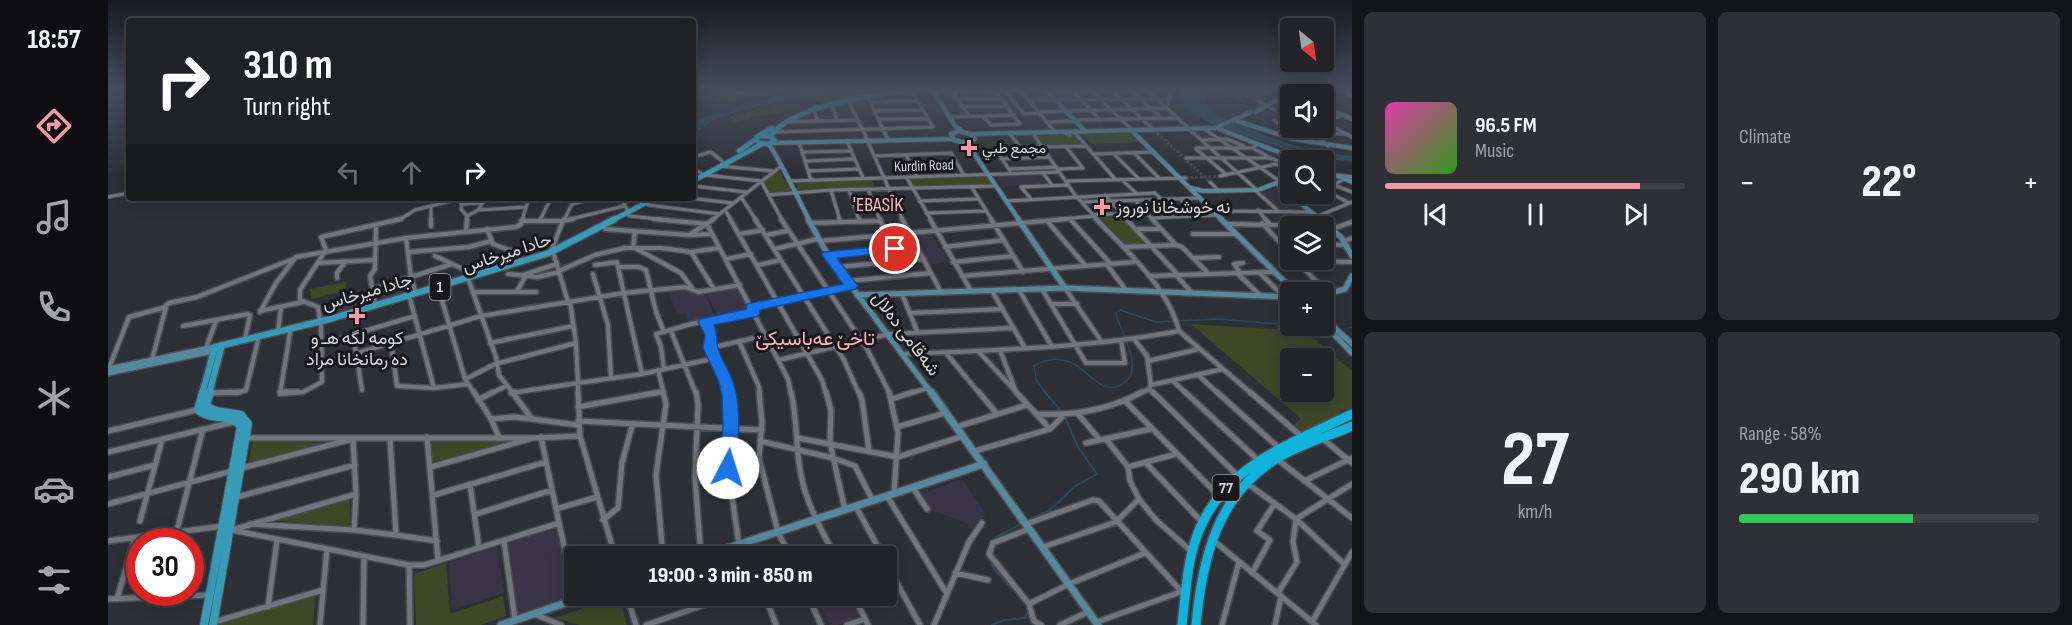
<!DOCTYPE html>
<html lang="en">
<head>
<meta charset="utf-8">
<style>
	:root { --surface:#22242a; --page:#2e3036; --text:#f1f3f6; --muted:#a2a4a8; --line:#3f4147; --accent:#f49aa6 }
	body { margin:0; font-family:"Sofia Sans Condensed",Vazirmatn,sans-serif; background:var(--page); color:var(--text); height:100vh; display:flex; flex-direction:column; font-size:22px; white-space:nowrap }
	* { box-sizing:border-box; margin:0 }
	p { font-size:20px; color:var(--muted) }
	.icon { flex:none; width:33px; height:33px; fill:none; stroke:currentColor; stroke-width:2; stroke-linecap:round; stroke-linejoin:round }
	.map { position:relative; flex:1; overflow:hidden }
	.side { display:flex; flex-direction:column; gap:12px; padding:12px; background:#131417; width:720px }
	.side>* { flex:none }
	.top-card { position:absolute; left:18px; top:18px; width:570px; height:183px; border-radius:6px; box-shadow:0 3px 15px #0003,0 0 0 2px var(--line); background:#202124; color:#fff; overflow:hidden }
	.needle { width:39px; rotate:151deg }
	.buttons { position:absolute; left:1172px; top:18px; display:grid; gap:12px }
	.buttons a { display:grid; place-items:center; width:54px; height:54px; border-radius:6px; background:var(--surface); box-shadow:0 3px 15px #0003,0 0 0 2px var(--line); font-size:30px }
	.speed { position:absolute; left:18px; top:528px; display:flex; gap:12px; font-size:30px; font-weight:700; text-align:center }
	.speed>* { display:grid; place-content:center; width:78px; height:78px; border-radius:50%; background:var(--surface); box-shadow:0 3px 15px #0003,0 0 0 2px var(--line); line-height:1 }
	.speed .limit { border:9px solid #d22; background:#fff; color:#111 }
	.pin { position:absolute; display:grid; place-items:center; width:51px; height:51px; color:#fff; margin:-26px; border:3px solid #fff; border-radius:50%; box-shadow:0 2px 6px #0007 }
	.me { position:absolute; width:66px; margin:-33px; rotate:5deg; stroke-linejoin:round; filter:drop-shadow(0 0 4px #0008) }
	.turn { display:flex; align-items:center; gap:21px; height:126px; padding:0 18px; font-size:27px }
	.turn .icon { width:78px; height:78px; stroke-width:2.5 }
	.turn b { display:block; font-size:42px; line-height:51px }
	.lanes { display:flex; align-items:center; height:57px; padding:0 18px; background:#0003; justify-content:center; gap:30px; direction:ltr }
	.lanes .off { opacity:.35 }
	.big { font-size:45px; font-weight:800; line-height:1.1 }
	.side .widget { flex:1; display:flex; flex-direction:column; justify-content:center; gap:9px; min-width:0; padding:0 21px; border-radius:9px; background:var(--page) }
	.side .dial { align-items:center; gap:0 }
	.dial b { font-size:78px; line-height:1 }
	.song { display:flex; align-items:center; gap:18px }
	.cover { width:72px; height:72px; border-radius:9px; background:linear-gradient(135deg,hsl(320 70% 55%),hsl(110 70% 35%)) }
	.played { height:6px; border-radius:3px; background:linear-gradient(90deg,var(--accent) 85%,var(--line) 85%) }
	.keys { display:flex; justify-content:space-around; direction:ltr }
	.heat { display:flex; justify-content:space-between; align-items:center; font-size:33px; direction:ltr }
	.charge { height:9px; border-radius:4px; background:linear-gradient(90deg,#34c759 58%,var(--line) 0) }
	.side .tiles { flex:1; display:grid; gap:12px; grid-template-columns:repeat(2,1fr) }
	.trip { position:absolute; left:456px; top:546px; width:333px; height:60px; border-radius:6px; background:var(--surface); box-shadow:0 3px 15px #0003,0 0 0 2px var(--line); font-weight:800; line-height:60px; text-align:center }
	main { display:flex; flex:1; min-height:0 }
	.tabs { display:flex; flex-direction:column; width:108px; justify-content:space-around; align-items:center; background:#0e0e11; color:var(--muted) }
	.tabs .icon { width:42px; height:42px }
	.tabs .on { color:var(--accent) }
	.tabs b { font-size:27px; color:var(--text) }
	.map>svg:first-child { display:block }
</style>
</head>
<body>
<main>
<nav class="tabs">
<b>18:57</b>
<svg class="icon on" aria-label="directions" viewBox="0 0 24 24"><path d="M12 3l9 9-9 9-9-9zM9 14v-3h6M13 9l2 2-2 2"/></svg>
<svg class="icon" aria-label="music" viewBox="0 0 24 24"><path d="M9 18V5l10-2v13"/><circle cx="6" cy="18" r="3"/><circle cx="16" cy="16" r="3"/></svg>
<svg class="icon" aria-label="phone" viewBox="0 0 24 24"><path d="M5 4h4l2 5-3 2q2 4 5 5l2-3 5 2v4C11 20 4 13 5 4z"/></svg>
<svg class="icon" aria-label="climate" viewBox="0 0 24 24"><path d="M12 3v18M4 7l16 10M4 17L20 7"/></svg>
<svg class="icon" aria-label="car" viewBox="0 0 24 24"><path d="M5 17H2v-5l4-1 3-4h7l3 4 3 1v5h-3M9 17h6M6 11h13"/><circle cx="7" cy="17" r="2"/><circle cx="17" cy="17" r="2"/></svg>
<svg class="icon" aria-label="filters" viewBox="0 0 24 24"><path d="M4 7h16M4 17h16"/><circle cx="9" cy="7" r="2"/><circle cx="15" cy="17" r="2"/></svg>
</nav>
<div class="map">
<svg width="1244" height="625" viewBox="0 0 1244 625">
	<rect width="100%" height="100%" fill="#2e3038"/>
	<path fill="#393547" d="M933,173L942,184L894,187L887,175Z
		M1168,188L1174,190L1198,210H1171L1152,193Z
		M824,235L841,262L821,265L805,237Z
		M303,279L307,292L275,302L271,288Z
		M630,286L645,317L613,324L598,293Z
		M582,289L583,292L597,293L607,316L580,322L577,313L569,315L560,290Z
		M262,290L265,304L217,318L216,303Z
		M854,479L877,513L865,530L859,523L823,510L813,494Z
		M448,527L461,596L410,615L399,543Z
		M389,547L396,593L344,610L341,563Z"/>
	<path fill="#3c3445" d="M708,596H745L755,615L730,625H722Z"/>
	<path fill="#3f4727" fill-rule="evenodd" d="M585,89H609L637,94L638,98L613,104L594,94H585Z
		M748,89H792L720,105L701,99Z
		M672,103L676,106L670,107H677L676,112C665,115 653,115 643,117L644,119L628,122L621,117L655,108L658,109L645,113L660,110L665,113L661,109L664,107H657Z
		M1020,133L1025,135L1032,142L985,144L973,135Z
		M966,135L975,145L938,146L929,136Z
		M671,170L683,191L662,194L656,182Z
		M880,176L885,184L807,187L803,179Z
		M764,180L767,188L691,191L687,182Z
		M1014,215L1039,244L1017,245L992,216Z
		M238,282V291L203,299L202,289Z
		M1083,324L1198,331L1231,361L1244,370V409L1234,410L1230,413L1231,417L1196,434L1185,425L1192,420L1191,417ZM1182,358H1215V392H1182Z
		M145,441L219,443L140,465Z
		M322,441L405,442L324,464Z
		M242,498L241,527L163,520Z
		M338,563L342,614L395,596L398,616L373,625H308L306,574Z
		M208,594L205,625H111V624Z
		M510,596L519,625H472L447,618Z"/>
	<path fill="#294b60" d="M699,89H748L701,98L685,99L631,111L605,120L585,135V122L602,115L622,112L626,107Z
		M1072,89H1094L1100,95L1096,101C1104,117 1123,120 1138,127C1171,143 1207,152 1244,156V162L1194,155L1103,124L1082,112L1071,99Z"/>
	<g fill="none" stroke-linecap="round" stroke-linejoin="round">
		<path stroke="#294b60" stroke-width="1.5" d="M1183,326L1207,329
			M1240,328L1244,327
			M938,394L928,379L926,366C937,359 949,357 962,362C979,368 995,400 1017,382C1024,377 1025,369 1024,361C1022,344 1012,330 1008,313L1012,310L1048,322L1111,319L1182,325"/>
		<path stroke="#294b60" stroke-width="2" d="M937,392L953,411
			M919,521L942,510L966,487L989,474L970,447L956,415
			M881,547L888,537L915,523
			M881,558L886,569L919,605L920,611L917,618L896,620L884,625"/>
		<path stroke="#474950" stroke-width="3" stroke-dasharray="3 1.5" stroke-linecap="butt" d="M1119,91L1139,104
			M1138,95L1150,101
			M1117,96L1169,93
			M1049,133L1102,182
			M1078,178L1112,176"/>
		<defs>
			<path id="street-far2" d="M613,89L639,94H659
				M911,89L948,133
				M1002,89L1046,130
				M1022,89L1053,118
				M1063,89L1059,108L1081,129
				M1115,89L1119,91
				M1151,89L1160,93
				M896,90L916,114L932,113
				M1040,90L1058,108
				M965,91L992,120
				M984,91L1024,130
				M826,92L911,90
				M845,92L861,116
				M940,92L1058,89
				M1169,93H1176
				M760,97L779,138
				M850,99L892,98
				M921,100L1061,99
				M1150,101L1156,104
				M741,102L759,139
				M763,102L809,101
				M724,106L729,120
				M1159,106L1167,110
				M855,107H899
				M706,111L710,121
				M767,111L814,110
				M931,112L1059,108
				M1215,113L1231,114
				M1175,114L1182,116
				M875,116L883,125L912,124L887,91
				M841,117L906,115
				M771,119H820
				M967,120L1069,118
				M1166,120L1183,134
				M678,122L749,120
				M940,122L967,121
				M1216,122L1244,137
				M1216,122L1235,115
				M1198,128L1220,146
				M1082,130L1149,190
				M1098,130L1173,182
				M667,132L825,127L803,90
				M967,133L1007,179
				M1205,133L1237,134
				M958,134L962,135
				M1172,134L1204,133
				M903,135L913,148
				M926,135L967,195L990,220
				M759,140L795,220
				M1094,140L1119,139L1136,146
				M739,141L755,178
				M691,142L703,180
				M958,147L975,168
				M887,148L978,146
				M887,148L902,171
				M1088,148H1145L1149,144
				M1145,148L1162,158L1182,165
				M1088,149L1119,175
				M694,152L743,151
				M1026,153L1051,178
				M985,154L1045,152
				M1006,154L1030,178
				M798,155L809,177
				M766,156L843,153L856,175
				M585,157L603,152L614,161
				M1078,158H1162
				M893,159L941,157
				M697,161L746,159
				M1168,164L1182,172
				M803,165L849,163
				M612,166L664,171
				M585,169L593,173
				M901,169L949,167
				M951,169L975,168
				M700,171L750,169
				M935,173L944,185
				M597,175L653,181L674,220
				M1230,175L1244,177
				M1112,176L1173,163
				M799,178L823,220
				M1014,180L1028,193
				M681,181L952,172
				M959,181L1078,178
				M1215,181L1244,192
				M1102,182L1111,191
				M585,186L638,192
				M863,186L884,220
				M913,187L960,185
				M913,187L923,199
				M760,189L772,220
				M1215,189L1241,203
				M723,190L732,220
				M741,190L751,220
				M1216,190L1236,179
				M1148,191L1169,210
				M660,195L723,190L886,186
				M997,195L1020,220
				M0,197L21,193
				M633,197L648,220
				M378,198L370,210L418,207
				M513,198L521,213
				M581,198L624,203
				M355,199L353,209L359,216V220
				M1072,199L1088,215
				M1189,199L1205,194
				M1049,200L1064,216
				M811,201L869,199
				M898,201L1047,193L1054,200
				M1028,201L1045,220
				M975,202L1092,198
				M353,204L374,203
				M464,204L487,198
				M540,205L612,214
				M323,207V220
				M617,210L623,220
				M1150,210L1158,220
				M1106,211L1203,212
				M818,213L877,211
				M986,215L1039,212
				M359,216L370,210
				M521,216L560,220
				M1210,216L1244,202
				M962,218L964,220
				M1044,218L1109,215
				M291,220L307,210L355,198
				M414,220L421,198
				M432,220L443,198
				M456,220L467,198
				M459,220L516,206
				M604,220L672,167
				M943,220L987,216"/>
			<path id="street-far1" d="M323,219V226
				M456,219L455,221L465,219
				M546,219L599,224L680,379L683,394
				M622,219L714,380L718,394
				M647,219L736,360L751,394
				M673,219L759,349L782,394
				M731,219L732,221
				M751,219L752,222
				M772,219L778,235
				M794,219L833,292
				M822,219L863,291
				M883,219L915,272
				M962,219L1002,263
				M988,219C1018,250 1060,287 1071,331L1144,394
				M1018,219L1070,275
				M1044,219L1067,244
				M1157,219L1161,223
				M413,221H455L443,251
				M432,221L433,219
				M939,221L977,265
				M702,223L773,221
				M1154,223L1182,253
				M1119,224L1220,226
				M379,229L385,244L409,253L414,262
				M497,229L581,235L606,219
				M1030,229H1052
				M1224,229L1244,222
				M358,231L359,219
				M527,232L525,247L573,273L584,288
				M632,234L655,230
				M1085,234H1128
				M582,235L604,234
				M658,235L679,231
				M298,238L303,277L308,293
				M712,241L959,219
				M1171,241L1182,242
				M1237,241L1244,238
				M1215,244L1239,245
				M837,247L896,240
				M1016,247L1068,245L1074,247L1101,274
				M666,249L710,239
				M301,252L361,247L383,241
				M583,252L606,289
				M446,255L460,302
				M720,255L809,247
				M327,256L355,269
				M1086,258L1111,257
				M618,259L643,254
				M1188,260L1220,294
				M1189,261L1244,262
				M845,262L905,256
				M210,263L266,260
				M487,265L509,262L534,374
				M650,265L673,260
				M999,265L1018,290
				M511,267H531L538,270L548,312L556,332
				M730,267L816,259
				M451,271L487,255L517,248H553L583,252L611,248
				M1152,273L1176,297
				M400,274L430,277L451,272
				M485,274L500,325L503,378
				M1130,274L1152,295
				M1133,274L1126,264L1135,263
				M415,275L449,264
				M854,276L1026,262
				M1041,276L1165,272
				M1069,276L1084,293
				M229,278V273L237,262
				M361,281L388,357L391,375L406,394
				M740,281L823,273
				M957,288L993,341
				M264,289L344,264
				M934,289L978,363H1017L1013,340
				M331,290L357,379L367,394
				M911,290L943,345
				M409,291L417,277
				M884,291L917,348
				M365,292H428
				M794,294L809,331
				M302,299L326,388
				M462,302L468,343L470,383L534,374L608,358
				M943,304H969
				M267,305L262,276L267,269L268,225
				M57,306L61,303L89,297L185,259
				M644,308L743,286
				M152,311L195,302
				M152,312L168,283L188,257L298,238L408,227L413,224L415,219
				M802,313L895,309
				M212,321L210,307L192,300V290L218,250L213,237L293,219
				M597,322L604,335V346
				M75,326L140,314L142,315L137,339
				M170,331L173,308
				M563,331L588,394
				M245,334L254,390
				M1026,339L1039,356L1043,385
				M631,341L651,387L652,394
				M283,342L289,386L326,388L360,384
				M382,343L465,326
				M213,344L307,316
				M98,348L108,321
				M892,350L908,392
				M871,352L910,394
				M838,353L872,394
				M795,354C887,350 980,348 1071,331
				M671,360L781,334L906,328
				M1040,361L1091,349
				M213,364L373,316L516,293L577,287L590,292L632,285
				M1,368L21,317L58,307L44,360
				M556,369L553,347L548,334L583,324L646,312
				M550,370L556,394
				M1090,375L1111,394
				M358,379L387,364L468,343
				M1065,381L1079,394
				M1041,389L1046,394
				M101,393H129L138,390L150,340
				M403,393L470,383V394
				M172,394L182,333
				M172,394L195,392L214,382L213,325
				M382,394L398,386
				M544,394L555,392
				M621,394L618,382L602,348L659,335
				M800,394L820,388
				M1031,394L1041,389L1043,385L1115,369"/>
			<path id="street" d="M172,392H190
				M366,392L383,419L391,437
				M470,392L472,436L507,556
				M588,392L590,404L587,477L593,556
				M620,392L623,427L620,468L631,545
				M651,392L654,422L651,458L670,532L682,556
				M683,392C690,421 687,447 693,475C698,503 714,531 727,556
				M718,392L723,410L722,443L737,510
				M751,392L754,400L761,451
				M781,392L790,433L786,493
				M871,392L889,414
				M908,392L942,429
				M1045,392L1130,476
				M1077,392L1150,460
				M1109,392L1171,448
				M1142,392L1193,436
				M101,393L131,392
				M403,393L407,392
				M784,399L805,392
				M370,400L385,392
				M1018,402L1110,495
				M470,407L552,392
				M928,414C966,416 1001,410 1034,392
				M970,414L992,440
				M383,419L406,417L424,419L404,392
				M424,419L470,425
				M470,421L654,430
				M789,427L837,413
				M848,427L919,405
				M0,431L89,410
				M319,437L330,560
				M433,437L467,599
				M138,438H425
				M282,438L288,535L329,541
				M690,438L790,457L855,436
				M998,439L1020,467L1022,481L1031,499L1048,520L1083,551
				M1215,439L1244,463
				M652,441L725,458L747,466L765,501
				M978,443L1043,429
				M867,451L942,429L954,417
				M0,452L126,422
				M1169,459L1244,518
				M1038,463L1093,521
				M323,467L425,438L472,436
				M1020,467L1068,454
				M134,468L245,439L248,494L246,530
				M0,477L47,465
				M1196,481L1244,458
				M362,484L371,548
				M1140,484L1188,519L1236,564
				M805,488L819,509
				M326,495L438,462
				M779,496L839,594
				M129,497L247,465
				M0,504L124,471
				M748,507L775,556
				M448,509L489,497
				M368,514L444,490
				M495,520L510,508L514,463L524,426
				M32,521L54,440
				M142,524L246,530L288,535
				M918,524L985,500L991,501L1073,591
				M921,529L885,543L881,554L921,604L926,621L933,625
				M123,530L301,565
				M124,530L248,494
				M0,541L115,526
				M396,541L407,620
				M1106,541L1208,625
				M66,542L95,429
				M635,544L640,556
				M935,547L1008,522L1031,499
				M555,556L548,475L558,404L555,392
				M778,563L812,625
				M847,573L880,580
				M1144,573L1162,540L1149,531L1167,503
				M1170,593L1189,562L1185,542L1188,519L1244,484
				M519,596L528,625
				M657,596L668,625
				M700,596L713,625
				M746,596L760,625
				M0,599L101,595
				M9,599L27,538
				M921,604L961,584L1037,553
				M160,607L169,540
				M426,614L453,625
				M106,622L215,590
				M989,622L1075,591
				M1204,622L1244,552
				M212,625L219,549
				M255,625L256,557
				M302,625L301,565H316L451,523
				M538,625L622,596
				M739,625L757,619
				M826,625L861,542L874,523
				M952,625L980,612
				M1114,625L1131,562
				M1167,625L1173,596"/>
			<path id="secondary-far2" d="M824,89L847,126L854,131
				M937,89L978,132
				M1215,107L1244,119
				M1148,112L1181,93L1229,89
				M1129,121L1185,139L1244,148
				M1111,129L1191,160
				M850,131L863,134L867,139L858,143L846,140L843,134Z
				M1025,132L1114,220
				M863,134L1107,128L1143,112
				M852,142L861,146L911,220
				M665,143L844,139
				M660,144C666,148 695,208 701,220
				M1215,170L1244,182
				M1168,183L1213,220
				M1083,188L1095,191L1150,190L1182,178"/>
			<path id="secondary-far1" d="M700,219L720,255L824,394
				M910,219L957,288
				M1113,219L1187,292
				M1211,219L1233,237L1244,256
				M749,295L957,288L1182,297
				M1215,295L1237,289L1244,276
				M1215,317L1244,344
				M1215,323L1244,353
				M0,369L107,347
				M0,373L105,351"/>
			<path id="secondary" d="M823,392L990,625
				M596,556L876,464
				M393,625L478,596"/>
			<path id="primary-far2" d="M826,92L829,89
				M652,136H662L667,141L660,144L651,143L648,139Z
				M662,136C688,103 770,95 810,89
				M649,137L664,128
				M631,151L648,139
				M585,181L654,144
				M505,220L547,198"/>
			<path id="primary-far1" d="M94,394L107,347L222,319L441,253L507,219
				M101,394L114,345"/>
			<path id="primary" d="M95,392L90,410C103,421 121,413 133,426L96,625
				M102,392L98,406L108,411L133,415L140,424L105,625"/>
			<path id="highway" d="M1074,625C1077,601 1078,576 1084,552C1104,470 1176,447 1244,414
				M1088,625C1094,560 1109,495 1168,459C1192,444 1219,437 1244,426"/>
		</defs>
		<use href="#street-far2" stroke="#4c4d53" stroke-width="5"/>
		<use href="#street-far1" stroke="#4c4d53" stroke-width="7"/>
		<use href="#street" stroke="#4c4d53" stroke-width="8"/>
		<use href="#secondary-far2" stroke="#4c4d53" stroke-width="6"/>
		<use href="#secondary-far1" stroke="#4c4d53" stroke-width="8"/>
		<use href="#secondary" stroke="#4c4d53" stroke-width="10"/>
		<use href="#primary-far2" stroke="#4c4d53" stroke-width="7"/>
		<use href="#primary-far1" stroke="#4c4d53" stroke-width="9"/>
		<use href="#primary" stroke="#4c4d53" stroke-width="10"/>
		<use href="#highway" stroke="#4c4d53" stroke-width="12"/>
		<use href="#street-far2" stroke="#73757e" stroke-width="3"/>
		<use href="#street-far1" stroke="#73757e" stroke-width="4"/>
		<use href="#street" stroke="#73757e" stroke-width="5"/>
		<use href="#secondary-far2" stroke="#55889a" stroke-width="4"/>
		<use href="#secondary-far1" stroke="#55889a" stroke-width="5"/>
		<use href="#secondary" stroke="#55889a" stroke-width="7"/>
		<use href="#primary-far2" stroke="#379ab6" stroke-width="4.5"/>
		<use href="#primary-far1" stroke="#379ab6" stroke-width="6"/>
		<use href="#primary" stroke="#379ab6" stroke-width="8"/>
		<use href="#highway" stroke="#0fb3db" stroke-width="9"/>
		<defs>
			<path id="highway-bridge" d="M1233,89L1244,95"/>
		</defs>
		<use href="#highway-bridge" stroke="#4c4d53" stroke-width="8" stroke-linecap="butt"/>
		<use href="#highway-bridge" stroke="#0fb3db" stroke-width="5"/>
	</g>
	<linearGradient id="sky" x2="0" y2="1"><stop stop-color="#191a1f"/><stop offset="0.51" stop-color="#464e5e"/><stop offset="1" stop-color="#464e5e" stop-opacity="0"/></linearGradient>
	<rect width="1244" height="176" fill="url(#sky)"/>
	<path fill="#1a73e8" stroke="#114b97" stroke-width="1.5" d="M787,245L791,247V252L729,258L750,286L748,289L652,310L651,316L606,325C611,336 607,342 611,351C615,363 623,373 626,385C634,411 630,441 628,468L626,473L620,475L614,473L611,468L615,427L614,395L611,382L595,348L597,335L590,322L592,319L638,309L639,304L644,303L735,284L714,255L715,252Z"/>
	<g fill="#f49aa6" stroke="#18181c" stroke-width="2">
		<path d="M858 139h6v6h6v6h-6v6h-6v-6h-6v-6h6z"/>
		<path d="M991 198h6v6h6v6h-6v6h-6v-6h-6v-6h6z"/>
		<path d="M246 307h6v6h6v6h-6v6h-6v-6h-6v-6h6z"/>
	</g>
	<g text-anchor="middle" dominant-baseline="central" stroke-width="6" stroke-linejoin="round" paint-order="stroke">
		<g font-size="15" fill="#d3d4d9" stroke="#18181c" text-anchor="start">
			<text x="874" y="148">مجمع طبي</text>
		</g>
		<g font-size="15" fill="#d3d4d9" stroke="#18181c">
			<text transform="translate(816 166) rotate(-2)">Kurdin Road</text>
		</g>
		<g fill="#18181c" stroke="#9b9ca0" stroke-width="1.5">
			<rect x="321.5" y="274" width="21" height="26" rx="4.5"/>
			<rect x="1104.5" y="475" width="27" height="26" rx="4.5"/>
		</g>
		<g font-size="16" font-weight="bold" fill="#d3d4d9">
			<text x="332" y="287">1</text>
			<text x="1118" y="488">77</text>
		</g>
		<g font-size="18" fill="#d3d4d9" stroke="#18181c" text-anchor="start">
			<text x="1008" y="207">نه خوشخانا نوروز</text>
			<text x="249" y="338" text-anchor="middle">كومه لگه هـ و<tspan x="249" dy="21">ده رمانخانا مراد</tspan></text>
		</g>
		<g font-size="18" fill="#d3d4d9" stroke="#18181c">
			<text transform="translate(399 253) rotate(-18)">حادا ميرخاس</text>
			<text transform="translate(259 292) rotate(-16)">جادا ميرخاس</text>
			<text transform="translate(798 334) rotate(53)">شەقامی دەلال</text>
		</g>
		<g font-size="20" fill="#fab6bd" stroke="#18181c">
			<text x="770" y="205">'EBASÎK</text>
			<text x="707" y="339">تاخێ عه‌باسيكێ</text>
		</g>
	</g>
</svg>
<div class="buttons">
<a><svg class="needle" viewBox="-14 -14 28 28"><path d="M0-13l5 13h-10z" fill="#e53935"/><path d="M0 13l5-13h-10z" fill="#a2a4a8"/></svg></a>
<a><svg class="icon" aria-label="sound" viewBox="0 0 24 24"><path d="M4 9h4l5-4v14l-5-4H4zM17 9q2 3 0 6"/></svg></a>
<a><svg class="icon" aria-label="search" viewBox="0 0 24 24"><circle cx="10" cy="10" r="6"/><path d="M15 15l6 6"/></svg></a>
<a><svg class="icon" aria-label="layers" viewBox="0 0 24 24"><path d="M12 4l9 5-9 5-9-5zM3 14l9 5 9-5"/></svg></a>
<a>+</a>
<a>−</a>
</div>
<div class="speed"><div class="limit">30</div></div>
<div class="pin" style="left:787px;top:249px;background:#d93025"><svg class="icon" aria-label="arrive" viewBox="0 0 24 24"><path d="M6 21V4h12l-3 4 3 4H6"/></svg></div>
<svg class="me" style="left:620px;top:468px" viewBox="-20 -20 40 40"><circle r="19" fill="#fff"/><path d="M0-13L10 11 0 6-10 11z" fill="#1a73e8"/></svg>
<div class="trip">19:00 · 3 min · 850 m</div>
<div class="top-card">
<div class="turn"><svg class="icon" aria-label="right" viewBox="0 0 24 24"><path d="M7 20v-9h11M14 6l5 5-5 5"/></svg><div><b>310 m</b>Turn right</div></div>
<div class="lanes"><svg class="icon off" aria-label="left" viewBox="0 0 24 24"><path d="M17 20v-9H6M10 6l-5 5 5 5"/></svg><svg class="icon off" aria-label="ahead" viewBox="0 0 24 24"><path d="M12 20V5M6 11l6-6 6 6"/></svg><svg class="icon" aria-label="right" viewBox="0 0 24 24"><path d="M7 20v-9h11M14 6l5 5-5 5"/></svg></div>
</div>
</div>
<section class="side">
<div class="tiles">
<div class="widget">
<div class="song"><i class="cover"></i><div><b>96.5 FM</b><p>Music</p></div></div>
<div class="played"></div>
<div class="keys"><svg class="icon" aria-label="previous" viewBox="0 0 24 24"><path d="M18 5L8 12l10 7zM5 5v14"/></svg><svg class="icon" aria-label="pause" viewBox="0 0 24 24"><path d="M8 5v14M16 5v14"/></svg><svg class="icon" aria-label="next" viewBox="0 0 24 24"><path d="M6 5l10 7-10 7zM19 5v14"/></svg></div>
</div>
<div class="widget"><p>Climate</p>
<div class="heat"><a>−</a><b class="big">22°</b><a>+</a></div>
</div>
<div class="widget dial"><b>27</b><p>km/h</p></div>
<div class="widget"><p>Range · 58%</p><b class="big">290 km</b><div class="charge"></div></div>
</div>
</section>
</main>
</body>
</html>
